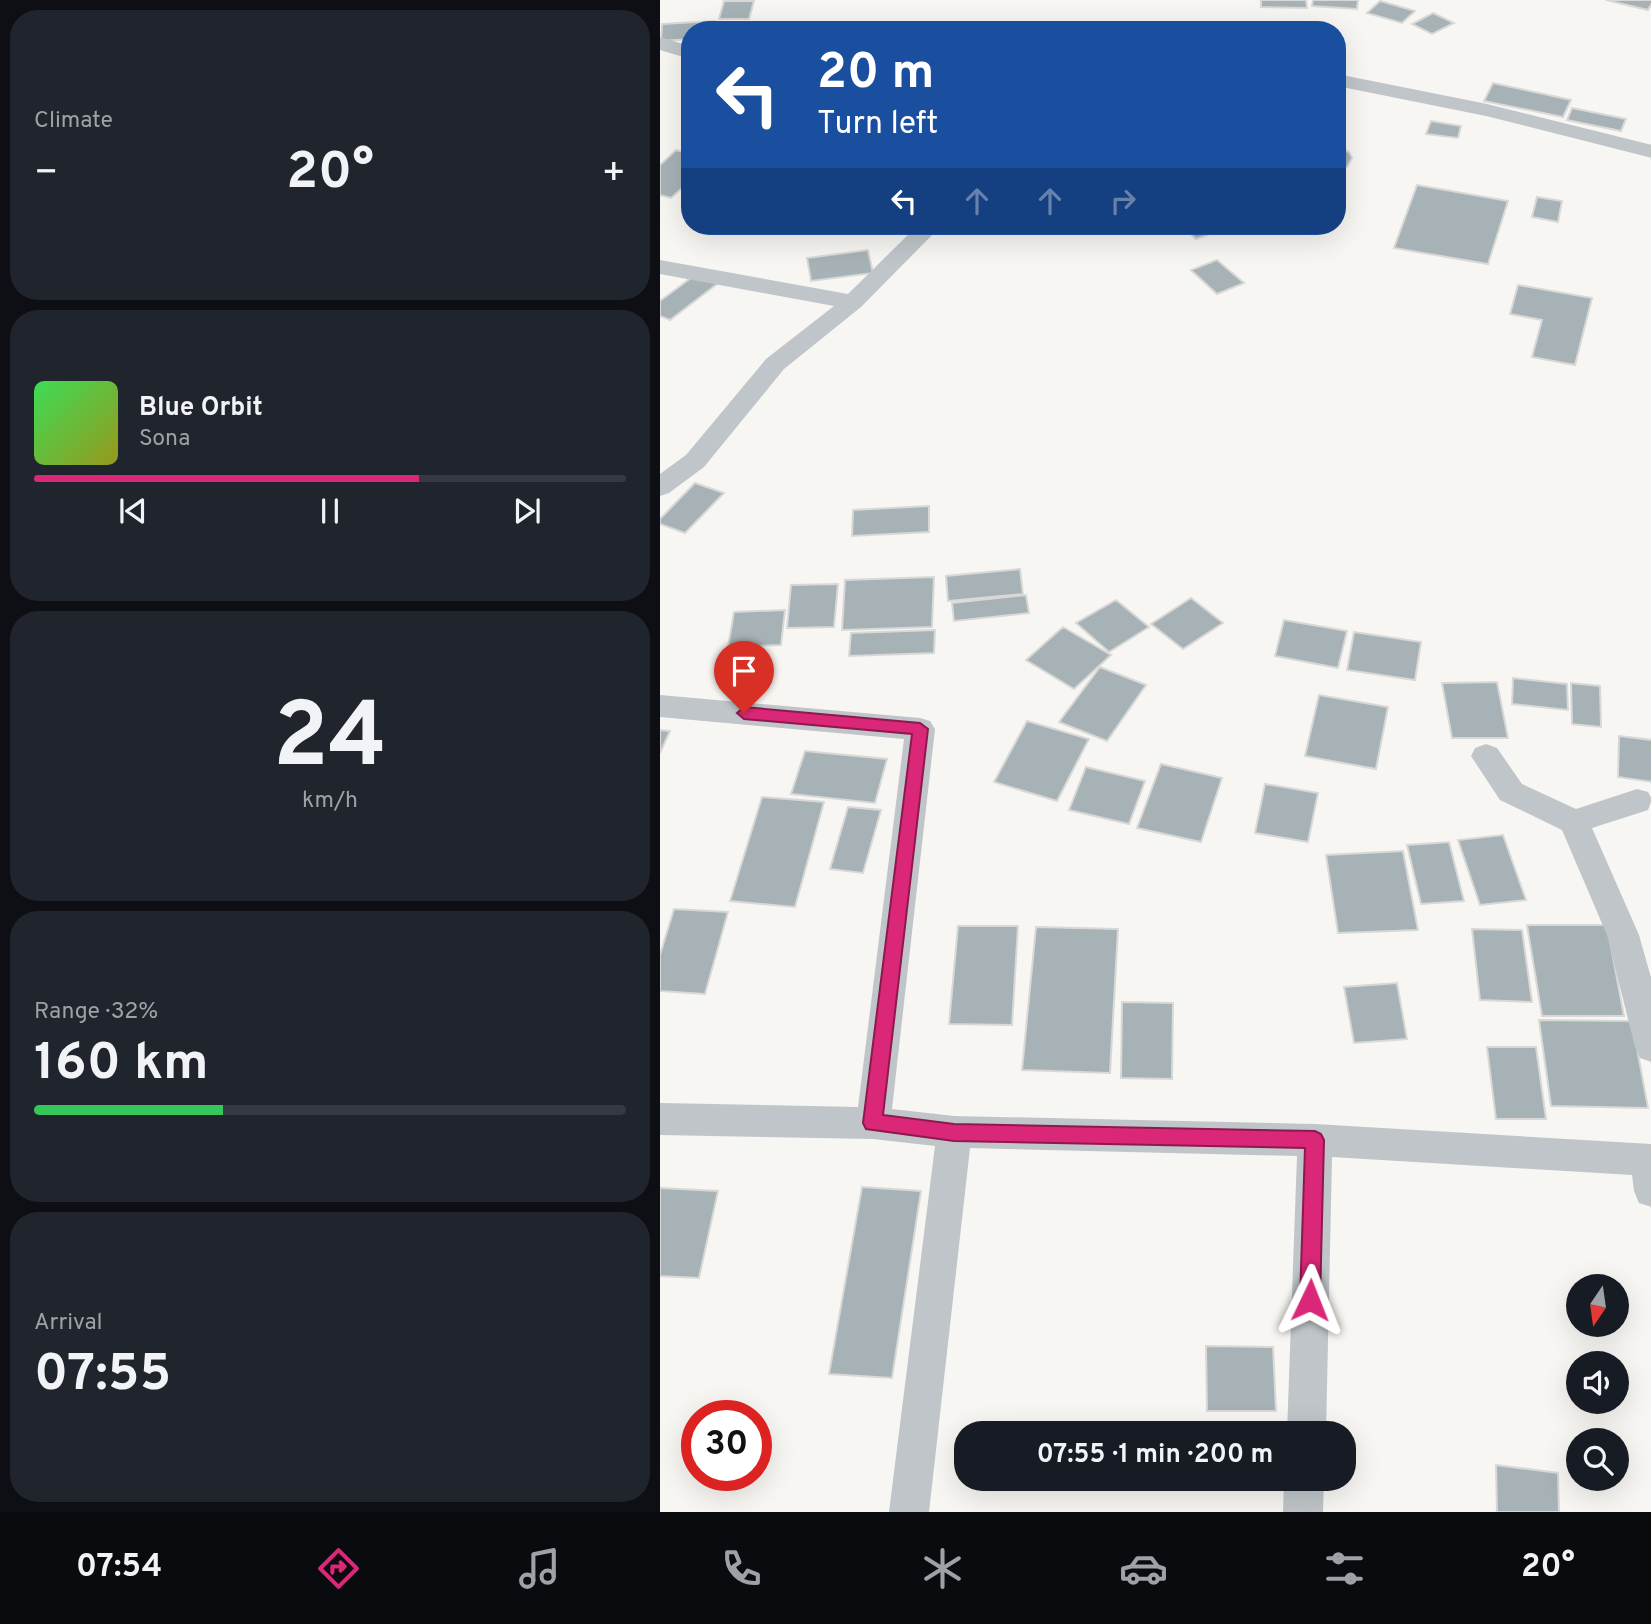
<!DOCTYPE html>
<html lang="en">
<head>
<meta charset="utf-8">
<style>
	:root { --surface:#171b24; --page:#20242c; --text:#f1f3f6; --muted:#9ea1a6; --line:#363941; --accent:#db2777 }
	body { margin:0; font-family:Overpass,sans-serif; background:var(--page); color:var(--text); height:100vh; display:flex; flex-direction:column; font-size:26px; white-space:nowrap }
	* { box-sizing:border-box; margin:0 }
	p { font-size:23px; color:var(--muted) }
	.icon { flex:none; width:38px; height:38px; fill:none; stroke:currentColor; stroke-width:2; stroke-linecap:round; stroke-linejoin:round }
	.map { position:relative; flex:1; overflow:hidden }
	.panel { display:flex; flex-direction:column; gap:10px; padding:10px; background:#0d0f14; width:660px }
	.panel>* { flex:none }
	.top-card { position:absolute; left:21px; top:21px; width:665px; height:214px; border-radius:28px; box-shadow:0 7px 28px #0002; background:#1a4fa0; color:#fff; overflow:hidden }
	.needle { width:46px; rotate:193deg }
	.buttons { position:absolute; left:906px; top:1274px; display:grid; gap:14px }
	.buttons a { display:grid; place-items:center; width:63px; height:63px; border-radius:50%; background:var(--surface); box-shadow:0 7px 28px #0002; font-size:35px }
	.speed { position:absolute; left:21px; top:1400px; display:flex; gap:14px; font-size:35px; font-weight:700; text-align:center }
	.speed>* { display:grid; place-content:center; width:91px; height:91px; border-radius:50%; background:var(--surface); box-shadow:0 7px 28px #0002; line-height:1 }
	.speed .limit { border:10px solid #d22; background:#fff; color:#111 }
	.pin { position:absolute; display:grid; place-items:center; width:60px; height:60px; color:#fff; margin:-72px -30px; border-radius:50% 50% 50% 0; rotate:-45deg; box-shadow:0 0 7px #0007 }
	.pin .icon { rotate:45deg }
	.me { position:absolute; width:77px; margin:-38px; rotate:2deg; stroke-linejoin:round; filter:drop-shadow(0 0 5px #0008) }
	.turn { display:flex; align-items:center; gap:24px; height:147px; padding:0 21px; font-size:32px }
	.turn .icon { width:91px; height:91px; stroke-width:2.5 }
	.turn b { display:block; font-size:49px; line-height:60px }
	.lanes { display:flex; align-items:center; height:66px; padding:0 21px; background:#0003; justify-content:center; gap:35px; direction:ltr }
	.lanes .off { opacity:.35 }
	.big { font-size:52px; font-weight:700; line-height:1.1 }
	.panel .tile { flex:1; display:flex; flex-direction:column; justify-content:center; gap:10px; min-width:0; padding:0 24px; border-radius:28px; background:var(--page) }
	.panel .dial { align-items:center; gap:0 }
	.dial b { font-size:91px; line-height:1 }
	.song { display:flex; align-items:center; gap:21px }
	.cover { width:84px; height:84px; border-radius:10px; background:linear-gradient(135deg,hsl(130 70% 55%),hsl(60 70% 35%)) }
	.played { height:7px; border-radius:4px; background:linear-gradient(90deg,var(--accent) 65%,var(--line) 65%) }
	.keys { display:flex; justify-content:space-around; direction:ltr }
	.heat { display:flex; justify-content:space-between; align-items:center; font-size:38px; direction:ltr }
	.charge { height:10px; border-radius:5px; background:linear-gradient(90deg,#34c759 32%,var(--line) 0) }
	.trip { position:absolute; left:294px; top:1421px; width:402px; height:70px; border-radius:28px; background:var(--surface); box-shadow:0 7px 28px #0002; font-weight:700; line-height:70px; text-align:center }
	.tabs { display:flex; height:112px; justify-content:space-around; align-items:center; background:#090b0e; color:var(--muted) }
	.tabs .icon { width:49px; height:49px }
	.tabs .active { color:var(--accent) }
	.tabs b { font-size:32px; color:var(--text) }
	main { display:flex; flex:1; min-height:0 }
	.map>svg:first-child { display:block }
</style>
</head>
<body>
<main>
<section class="panel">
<div class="tile"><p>Climate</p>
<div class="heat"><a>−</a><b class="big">20°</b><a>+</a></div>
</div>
<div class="tile">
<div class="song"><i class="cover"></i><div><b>Blue Orbit</b><p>Sona</p></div></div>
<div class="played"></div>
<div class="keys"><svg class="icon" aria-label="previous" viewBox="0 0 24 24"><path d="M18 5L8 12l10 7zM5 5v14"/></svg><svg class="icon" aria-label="pause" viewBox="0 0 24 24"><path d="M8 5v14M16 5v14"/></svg><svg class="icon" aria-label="next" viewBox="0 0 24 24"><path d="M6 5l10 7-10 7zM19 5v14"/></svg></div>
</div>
<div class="tile dial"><b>24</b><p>km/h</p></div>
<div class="tile"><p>Range · 32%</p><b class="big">160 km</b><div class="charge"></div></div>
<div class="tile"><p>Arrival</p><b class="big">07:55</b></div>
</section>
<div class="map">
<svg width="992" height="1512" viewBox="0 0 992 1512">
	<rect width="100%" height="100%" fill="#f7f6f3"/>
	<path fill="#a6b2b6" stroke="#d8d8d6" stroke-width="2" d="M601,0H646L647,8L601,7Z
		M653,0H698L697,9L652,6Z
		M946,0H992V3L988,10Z
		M64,1H94L89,19H59Z
		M720,1L755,11L742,23L707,13Z
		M773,13L794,23L772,34L752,24Z
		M55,21L54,30H30V39L1,41L2,24Z
		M833,83L911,100L903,117L824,101Z
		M912,108L966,119L961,131L907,120Z
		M771,121L801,126L798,138L766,134Z
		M677,146L689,152L692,158L687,167L677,171Z
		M16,150L30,154V181L11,198L0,195V165Z
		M757,185L848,201L828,264L734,248Z
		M877,197L902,201L898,222L872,217Z
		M522,226H567L568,227L536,239Z
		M208,250L213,273L151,281L147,258Z
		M557,260L584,283L557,294L531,270Z
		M35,275L57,284L10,320L0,316V301Z
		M858,285L932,298L915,365L872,357L882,320L850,314Z
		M35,483L64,493L25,533L0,524V519Z
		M269,506V532L192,536L193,510Z
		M360,569L363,594L288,601L286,576Z
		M274,577L272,627L182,630L185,580Z
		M178,584L174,627L127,628L131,585Z
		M366,595L369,613L294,621L292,603Z
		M531,598L563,623L523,649L491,624Z
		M456,600L489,627L449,652L416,623Z
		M125,610L121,645L68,647L74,612Z
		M624,620L687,631L678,668L615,656Z
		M403,627L451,655L414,689L366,660Z
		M275,630L274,653L189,656L191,633Z
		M694,632L761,642L755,680L687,670Z
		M440,667L486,685L447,741L399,722Z
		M853,678L907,684L908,710L852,704Z
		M837,682L848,738H792L782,683Z
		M911,683L940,686L941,727L912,724Z
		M659,695L728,707L716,769L645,756Z
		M367,721L429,739L397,801L334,782Z
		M0,730L10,731L0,753Z
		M959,736L992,740V782L958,777Z
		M145,751L227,759L215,803L131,794Z
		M501,764L562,778L541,842L477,828Z
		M426,767L485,781L469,824L409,810Z
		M605,784L658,793L648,842L595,833Z
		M102,797L164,802L135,907L70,901Z
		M188,807L221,810L203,873L170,869Z
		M843,835L866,900L820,905L798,840Z
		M789,842L804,901L761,904L747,845Z
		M743,851L758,930L678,933L666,855Z
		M14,909L68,912L45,994L0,991V955Z
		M867,925H947L964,1016H882Z
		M298,926H358L352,1025L289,1024Z
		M376,927L458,929L450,1073L362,1070Z
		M812,929L862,930L872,1002L820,1000Z
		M737,983L747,1039L694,1043L684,987Z
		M462,1002L513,1003L512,1079L461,1078Z
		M879,1020L972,1021L988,1108L891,1106Z
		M827,1047H876L886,1119H836Z
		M202,1187L261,1191L232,1378L169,1374Z
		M0,1188L58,1191L39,1278L0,1276Z
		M546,1346L613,1347L616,1411H547Z
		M836,1465L898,1473L899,1512H837Z"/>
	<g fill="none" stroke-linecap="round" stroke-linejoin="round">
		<path fill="#bfc5c8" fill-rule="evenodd" d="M555,23L562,25L565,30H545L548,25Z
			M0,37L30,46V59L0,50Z
			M677,74L827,104L992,145V158L826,116L677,86Z
			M257,226H281L201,307L124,369L44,467L9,493L0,496V474L26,455L106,359L174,306L0,274V260L188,294Z
			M0,695L260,718L270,721L275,729L232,1109L294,1116L655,1124L992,1144V1207L979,1203L974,1191L972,1175L672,1157L666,1433H627L637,1156L310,1148L269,1512H229L275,1146L213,1139L0,1135V1103L198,1107L244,739L0,717Z
			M826,744L837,748L862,784L916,809L977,789L988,792L992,799L988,810L932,828L979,935L992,981V1062L980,1058L975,1047L947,935L902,830L840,800L811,756L815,748Z
			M624,1479H664L663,1512H623Z"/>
	</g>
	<path fill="#db2777" stroke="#8e194d" stroke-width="2" d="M84,707L260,723L268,729L223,1115L294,1124L655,1131L661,1134L664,1140L660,1300L657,1307L650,1309L643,1307L640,1300L645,1148L294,1141L206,1129L203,1123L252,734L84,719L77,713Z"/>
</svg>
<div class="buttons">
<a><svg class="needle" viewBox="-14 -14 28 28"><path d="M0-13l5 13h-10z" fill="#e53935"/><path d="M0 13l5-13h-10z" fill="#9ea1a6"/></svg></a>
<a><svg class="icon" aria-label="sound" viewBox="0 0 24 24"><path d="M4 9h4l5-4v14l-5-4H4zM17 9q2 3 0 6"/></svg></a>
<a><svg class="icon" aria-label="search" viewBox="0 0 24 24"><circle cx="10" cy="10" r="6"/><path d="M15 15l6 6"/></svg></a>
</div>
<div class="speed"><div class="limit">30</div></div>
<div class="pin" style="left:84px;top:713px;background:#d93025"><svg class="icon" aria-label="arrive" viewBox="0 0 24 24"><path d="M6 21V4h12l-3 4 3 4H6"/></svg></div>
<svg class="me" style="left:650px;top:1300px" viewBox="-20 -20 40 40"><path d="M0-17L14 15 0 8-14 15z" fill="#db2777" stroke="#fff" stroke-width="4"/></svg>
<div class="trip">07:55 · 1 min · 200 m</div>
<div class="top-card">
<div class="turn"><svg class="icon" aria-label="left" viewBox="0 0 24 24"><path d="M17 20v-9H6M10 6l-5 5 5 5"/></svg><div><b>20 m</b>Turn left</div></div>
<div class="lanes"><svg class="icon" aria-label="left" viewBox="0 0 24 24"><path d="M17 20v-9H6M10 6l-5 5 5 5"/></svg><svg class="icon off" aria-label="ahead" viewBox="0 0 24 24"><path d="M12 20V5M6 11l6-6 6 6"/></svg><svg class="icon off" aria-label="ahead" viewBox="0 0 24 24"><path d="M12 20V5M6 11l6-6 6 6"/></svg><svg class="icon off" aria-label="right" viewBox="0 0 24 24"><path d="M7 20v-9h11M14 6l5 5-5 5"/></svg></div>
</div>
</div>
</main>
<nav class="tabs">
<b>07:54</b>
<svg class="icon active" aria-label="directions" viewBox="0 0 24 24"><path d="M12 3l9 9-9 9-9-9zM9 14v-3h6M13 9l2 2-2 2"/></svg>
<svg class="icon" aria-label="music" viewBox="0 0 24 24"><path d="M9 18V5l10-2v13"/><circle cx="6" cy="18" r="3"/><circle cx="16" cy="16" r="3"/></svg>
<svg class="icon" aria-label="phone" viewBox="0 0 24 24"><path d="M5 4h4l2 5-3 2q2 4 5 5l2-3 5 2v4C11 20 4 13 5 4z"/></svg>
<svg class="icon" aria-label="climate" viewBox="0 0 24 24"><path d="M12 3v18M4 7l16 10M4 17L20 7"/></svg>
<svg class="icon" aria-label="car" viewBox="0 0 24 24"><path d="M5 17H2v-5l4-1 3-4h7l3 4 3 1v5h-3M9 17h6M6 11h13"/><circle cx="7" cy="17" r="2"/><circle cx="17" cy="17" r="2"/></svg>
<svg class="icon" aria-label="filters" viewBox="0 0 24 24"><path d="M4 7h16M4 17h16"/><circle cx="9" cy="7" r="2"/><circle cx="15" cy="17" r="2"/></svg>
<b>20°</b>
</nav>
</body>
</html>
